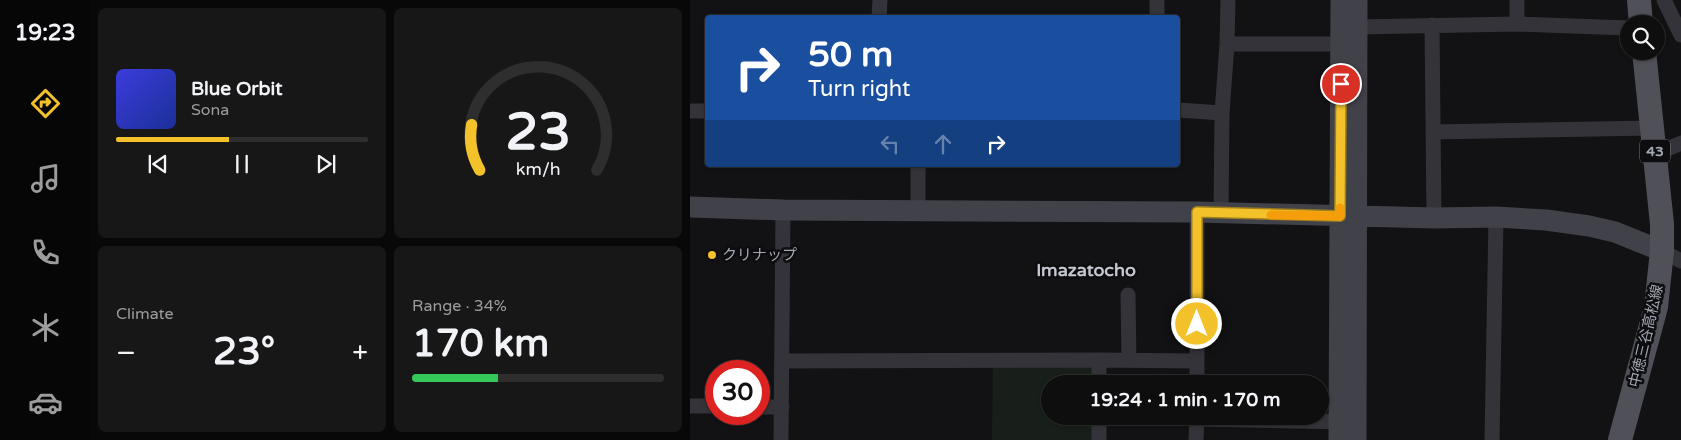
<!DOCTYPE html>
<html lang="en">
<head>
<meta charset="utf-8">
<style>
	:root { --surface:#0e0e0f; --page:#171718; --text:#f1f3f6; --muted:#9b9c9e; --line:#2e2e2f; --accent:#f3c22b }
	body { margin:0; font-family:"Varela Round","Noto Sans JP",sans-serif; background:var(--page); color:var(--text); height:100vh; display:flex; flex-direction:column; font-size:19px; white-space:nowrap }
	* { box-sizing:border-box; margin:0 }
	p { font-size:16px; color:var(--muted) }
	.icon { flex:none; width:28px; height:28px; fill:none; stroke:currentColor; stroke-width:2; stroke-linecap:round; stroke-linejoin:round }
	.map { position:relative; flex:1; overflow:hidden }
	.details { display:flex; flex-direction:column; gap:8px; padding:8px; background:#080808; width:600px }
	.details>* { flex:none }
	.top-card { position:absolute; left:15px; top:15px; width:475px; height:152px; border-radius:5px; box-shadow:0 1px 4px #0004,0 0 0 1px var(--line); background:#1a4fa0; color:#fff; overflow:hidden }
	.fabs { position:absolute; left:930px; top:15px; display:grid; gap:10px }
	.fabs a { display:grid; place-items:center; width:45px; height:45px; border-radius:50%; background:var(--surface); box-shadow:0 1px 4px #0004,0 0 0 1px var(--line); font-size:25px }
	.speed { position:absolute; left:15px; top:360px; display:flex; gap:10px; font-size:25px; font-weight:700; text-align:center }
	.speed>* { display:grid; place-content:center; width:65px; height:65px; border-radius:50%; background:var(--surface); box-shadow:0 1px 4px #0004,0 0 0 1px var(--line); line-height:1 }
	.speed .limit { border:8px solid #d22; background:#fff; color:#111 }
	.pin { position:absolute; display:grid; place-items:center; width:42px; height:42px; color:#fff; margin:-21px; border:2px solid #fff; border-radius:50%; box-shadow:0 1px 5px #0007 }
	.me { position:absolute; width:55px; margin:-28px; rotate:0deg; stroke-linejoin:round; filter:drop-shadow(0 0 4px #0008) }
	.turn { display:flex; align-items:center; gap:18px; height:105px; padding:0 20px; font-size:22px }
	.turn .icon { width:65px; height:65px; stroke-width:2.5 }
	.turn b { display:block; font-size:35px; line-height:42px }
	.lanes { display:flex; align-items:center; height:48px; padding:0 20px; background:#0003; justify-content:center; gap:25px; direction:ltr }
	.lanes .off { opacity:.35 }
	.big { font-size:38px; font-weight:700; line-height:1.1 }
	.details .card { flex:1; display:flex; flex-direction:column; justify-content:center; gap:8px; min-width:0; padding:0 18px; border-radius:8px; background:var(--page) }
	.details .dial { align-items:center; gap:0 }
	.dial svg { height:130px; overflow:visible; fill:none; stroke:var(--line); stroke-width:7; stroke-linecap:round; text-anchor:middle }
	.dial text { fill:var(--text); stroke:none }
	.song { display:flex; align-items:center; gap:15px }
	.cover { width:60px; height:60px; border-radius:8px; background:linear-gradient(135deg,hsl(240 70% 55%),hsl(230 70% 35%)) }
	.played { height:5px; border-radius:2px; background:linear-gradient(90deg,var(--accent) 45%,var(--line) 45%) }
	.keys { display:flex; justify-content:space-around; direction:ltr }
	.heat { display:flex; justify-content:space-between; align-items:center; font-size:28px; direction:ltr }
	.charge { height:8px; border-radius:4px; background:linear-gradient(90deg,#34c759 34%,var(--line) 0) }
	.details .tiles { flex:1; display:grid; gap:8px; grid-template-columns:repeat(2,1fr) }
	.trip { position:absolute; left:351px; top:375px; width:288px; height:50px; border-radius:25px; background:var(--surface); box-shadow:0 1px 4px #0004,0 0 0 1px var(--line); font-weight:700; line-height:50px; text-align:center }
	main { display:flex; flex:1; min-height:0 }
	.menu { display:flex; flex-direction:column; width:90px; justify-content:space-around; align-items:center; background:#060606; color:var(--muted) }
	.menu .icon { width:35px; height:35px }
	.menu .on { color:var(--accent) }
	.menu b { font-size:22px; color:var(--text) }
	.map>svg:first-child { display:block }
</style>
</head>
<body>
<main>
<nav class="menu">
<b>19:23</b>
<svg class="icon on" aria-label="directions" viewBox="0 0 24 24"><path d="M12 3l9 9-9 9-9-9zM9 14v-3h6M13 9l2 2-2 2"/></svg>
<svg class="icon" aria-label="music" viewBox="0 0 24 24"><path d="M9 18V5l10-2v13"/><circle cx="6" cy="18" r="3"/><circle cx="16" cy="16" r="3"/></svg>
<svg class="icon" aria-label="phone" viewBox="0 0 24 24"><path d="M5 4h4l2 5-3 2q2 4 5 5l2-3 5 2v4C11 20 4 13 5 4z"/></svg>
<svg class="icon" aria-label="climate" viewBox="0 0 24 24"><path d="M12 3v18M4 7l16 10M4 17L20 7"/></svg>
<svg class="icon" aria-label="car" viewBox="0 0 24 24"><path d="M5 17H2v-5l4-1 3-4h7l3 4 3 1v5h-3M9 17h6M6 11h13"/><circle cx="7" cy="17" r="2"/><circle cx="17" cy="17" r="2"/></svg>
</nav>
<section class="details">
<div class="tiles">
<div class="card">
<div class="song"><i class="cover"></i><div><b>Blue Orbit</b><p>Sona</p></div></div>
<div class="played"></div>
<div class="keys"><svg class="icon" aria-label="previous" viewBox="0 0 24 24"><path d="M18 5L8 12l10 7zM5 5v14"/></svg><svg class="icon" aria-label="pause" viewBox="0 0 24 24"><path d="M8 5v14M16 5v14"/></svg><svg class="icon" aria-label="next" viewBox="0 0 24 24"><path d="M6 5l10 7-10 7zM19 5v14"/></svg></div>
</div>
<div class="card dial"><svg viewBox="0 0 100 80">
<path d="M14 69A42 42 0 1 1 86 69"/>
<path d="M14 69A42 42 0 0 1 9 41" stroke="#f3c22b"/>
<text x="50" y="56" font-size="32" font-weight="700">23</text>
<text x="50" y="72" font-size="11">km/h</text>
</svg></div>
<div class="card"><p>Climate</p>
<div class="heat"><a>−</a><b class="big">23°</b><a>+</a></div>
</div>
<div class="card"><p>Range · 34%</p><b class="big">170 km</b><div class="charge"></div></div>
</div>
</section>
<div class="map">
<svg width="991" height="440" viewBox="0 0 991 440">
	<rect width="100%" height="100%" fill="#121214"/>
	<path fill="#181f1a" d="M303,365H404V384H360V416H404V440H302Z"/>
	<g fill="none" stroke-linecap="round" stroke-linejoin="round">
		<path stroke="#333339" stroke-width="15" d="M467,0V18
			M974,0L991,35
			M189,18L190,0
			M827,24V0
			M742,25L744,218
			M667,27L827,24L939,28
			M537,44H651
			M488,110L532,113
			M0,111H18
			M743,132L962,128
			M966,154L991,143
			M228,210V165
			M531,213L532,113L537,44L538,0
			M972,251L991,261
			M438,295L439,360
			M92,361L409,360L507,361
			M409,384V360
			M507,384V212
			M0,406H26
			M69,407H92
			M507,419L657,422
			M91,440L93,210
			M409,440V416
			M506,440L507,416
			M802,440L806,217"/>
		<path stroke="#414249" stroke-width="21" d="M0,207L93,210L507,212L744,218L806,217L856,220L899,226L925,232L972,251
			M649,440L651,0
			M666,440L667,0"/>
		<path stroke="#4f5058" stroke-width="24" d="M949,0L951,24
			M930,440L966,307L972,251V224L954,51"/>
	</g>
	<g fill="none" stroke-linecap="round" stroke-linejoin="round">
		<defs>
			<path id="route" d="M507,324V212L650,216L651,84"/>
		</defs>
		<use href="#route" stroke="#9e7e1c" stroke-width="12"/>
		<use href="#route" stroke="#f3c22b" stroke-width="9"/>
		<path stroke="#f59e0b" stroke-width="9" d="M581,215L650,216V208"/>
	</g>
	<circle fill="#f3c22b" stroke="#0d0d0f" stroke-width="2" cx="22" cy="255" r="5"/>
	<g text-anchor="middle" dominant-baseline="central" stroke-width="5" stroke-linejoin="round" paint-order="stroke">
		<rect fill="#0d0d0f" stroke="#767982" stroke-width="1" x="950" y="139.5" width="30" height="23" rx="4"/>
		<g font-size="14" font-weight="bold" fill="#a3a7b4">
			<text x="965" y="151">43</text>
		</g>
		<g font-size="15" fill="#a3a7b4" stroke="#0d0d0f" text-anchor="start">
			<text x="32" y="255">クリナップ</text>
		</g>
		<g font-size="15" fill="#a3a7b4" stroke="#0d0d0f">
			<text transform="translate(956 336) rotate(-77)">中徳三谷高松線</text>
		</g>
		<g font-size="18" font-weight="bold" fill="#c4c6d0" stroke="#0d0d0f">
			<text x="396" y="270">Imazatocho</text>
		</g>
	</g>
</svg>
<div class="fabs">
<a><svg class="icon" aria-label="search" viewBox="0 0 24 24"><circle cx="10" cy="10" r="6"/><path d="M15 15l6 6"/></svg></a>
</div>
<div class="speed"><div class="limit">30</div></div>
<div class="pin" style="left:651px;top:84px;background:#d93025"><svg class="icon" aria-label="arrive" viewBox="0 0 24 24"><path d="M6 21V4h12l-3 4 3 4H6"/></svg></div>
<svg class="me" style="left:507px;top:324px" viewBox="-20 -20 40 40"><circle r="17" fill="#f3c22b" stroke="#fff" stroke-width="3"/><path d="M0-11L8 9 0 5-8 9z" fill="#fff"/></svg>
<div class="trip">19:24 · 1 min · 170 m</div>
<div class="top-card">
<div class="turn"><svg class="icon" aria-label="right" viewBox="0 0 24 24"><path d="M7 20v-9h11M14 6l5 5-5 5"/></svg><div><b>50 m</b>Turn right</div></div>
<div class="lanes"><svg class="icon off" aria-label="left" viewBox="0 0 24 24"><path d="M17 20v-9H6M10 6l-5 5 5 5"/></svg><svg class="icon off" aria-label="ahead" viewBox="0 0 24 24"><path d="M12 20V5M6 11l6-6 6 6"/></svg><svg class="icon" aria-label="right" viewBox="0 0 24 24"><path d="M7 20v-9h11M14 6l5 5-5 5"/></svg></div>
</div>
</div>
</main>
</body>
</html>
